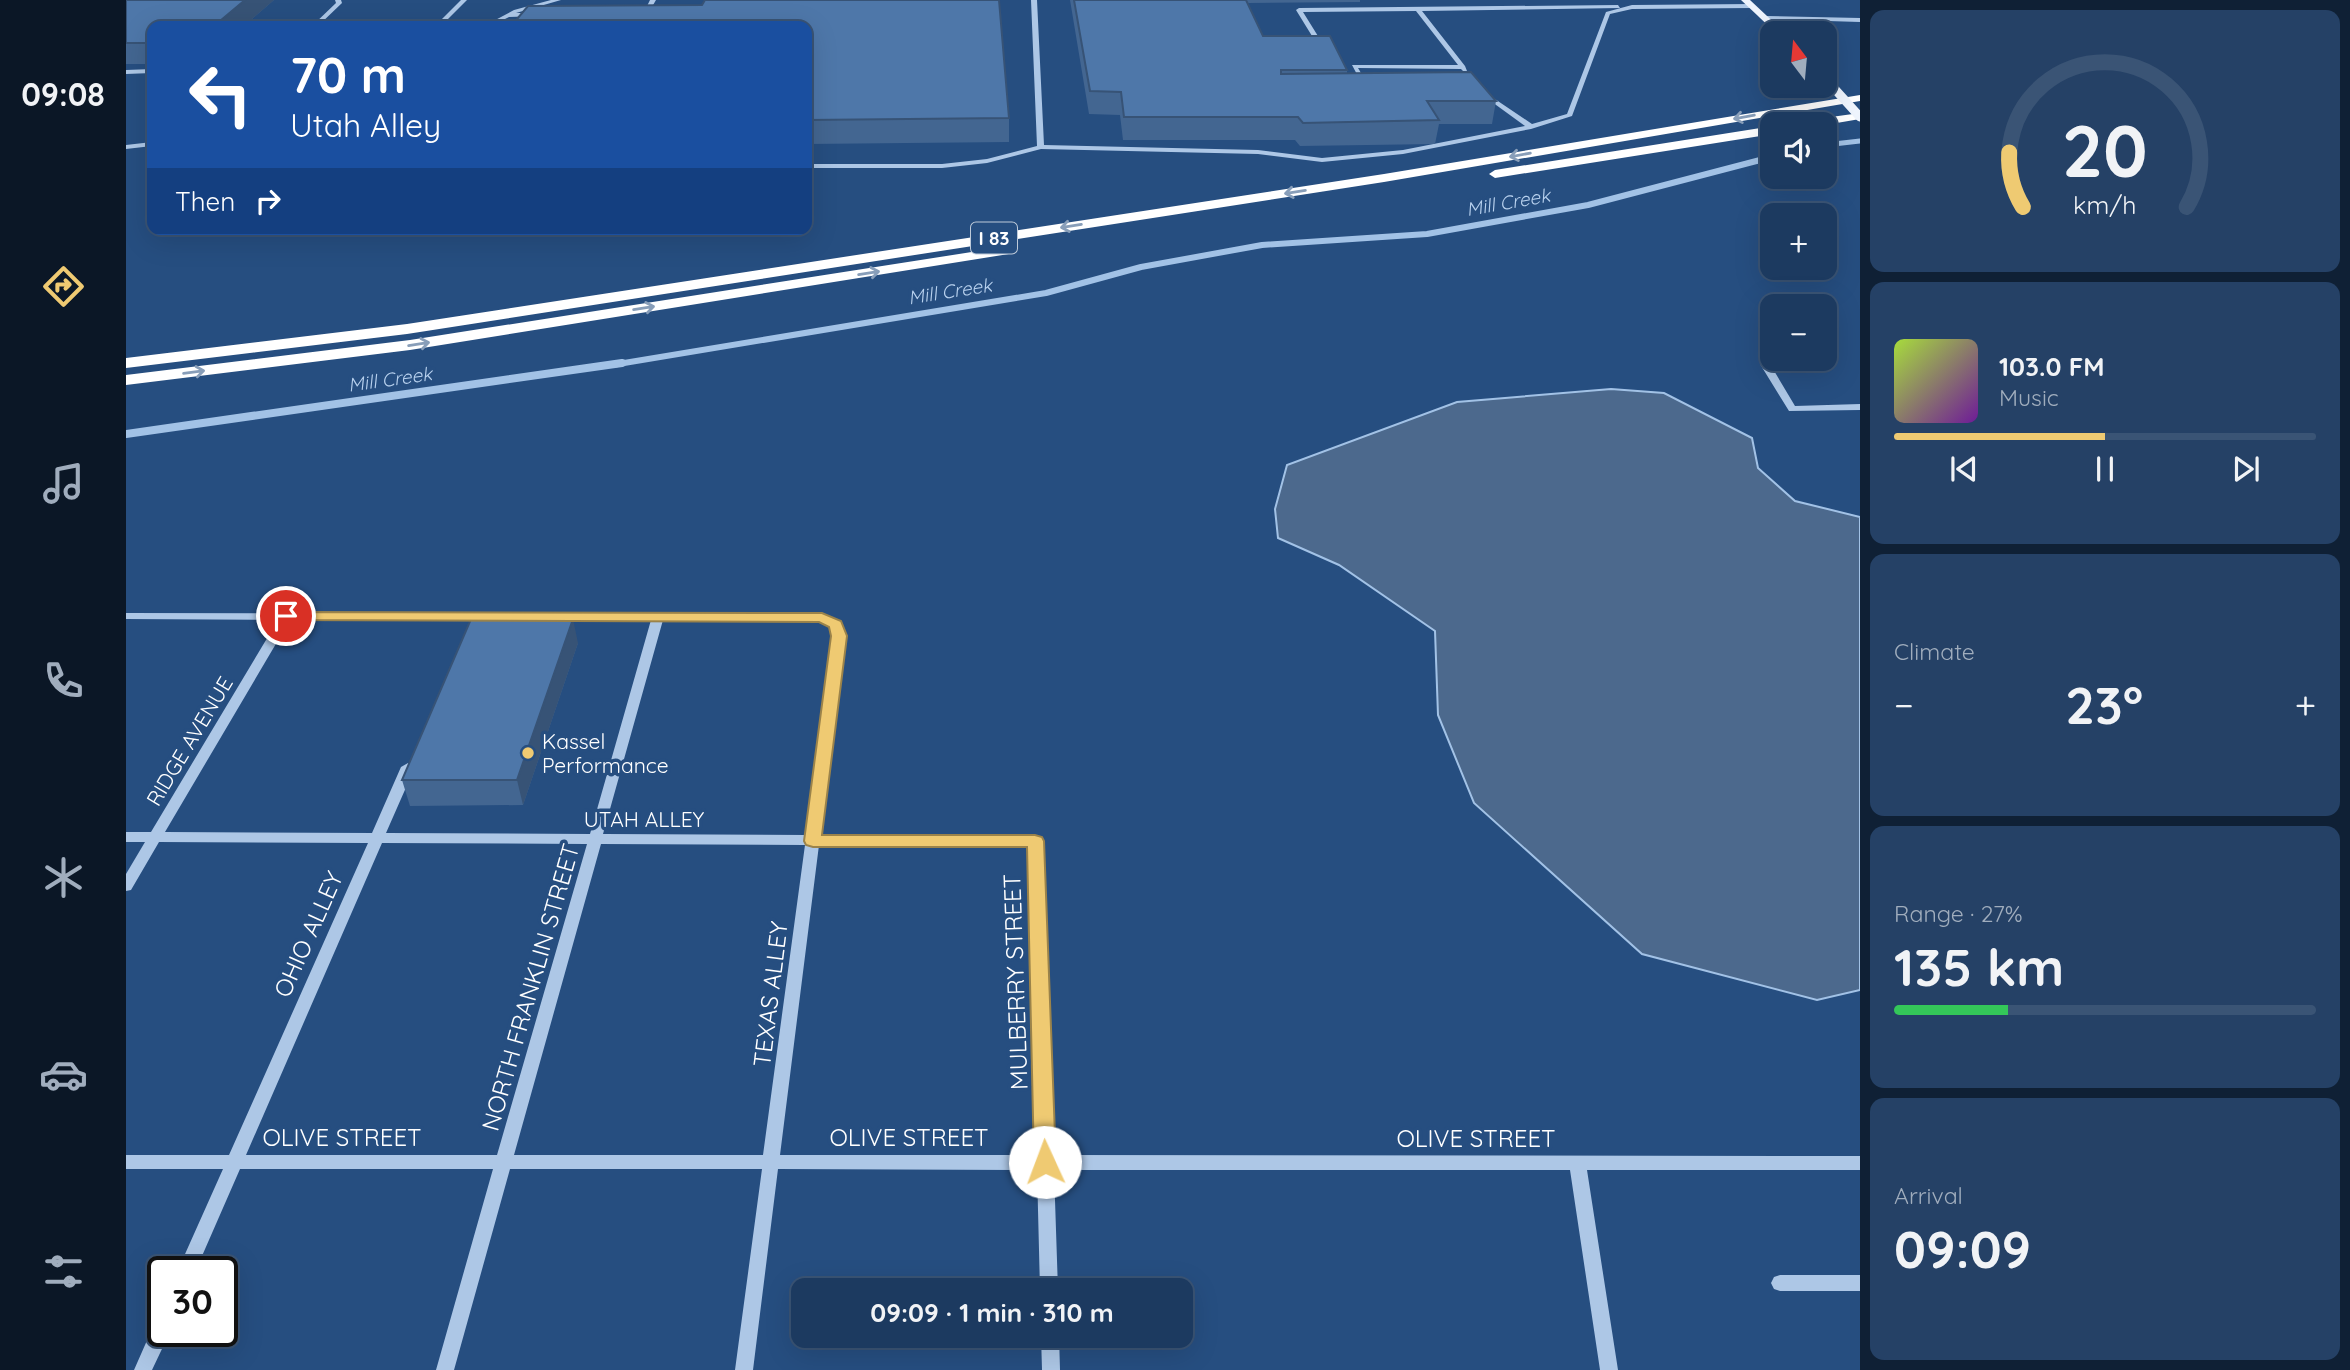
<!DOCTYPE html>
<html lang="en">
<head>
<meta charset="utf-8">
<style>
	:root { --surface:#1c3a60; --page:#254166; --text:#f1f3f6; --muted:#a0adbd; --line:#3a5475; --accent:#efca72 }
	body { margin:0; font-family:Quicksand,sans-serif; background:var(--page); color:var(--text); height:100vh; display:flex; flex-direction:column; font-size:26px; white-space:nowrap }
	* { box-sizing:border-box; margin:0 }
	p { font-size:23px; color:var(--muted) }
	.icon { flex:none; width:38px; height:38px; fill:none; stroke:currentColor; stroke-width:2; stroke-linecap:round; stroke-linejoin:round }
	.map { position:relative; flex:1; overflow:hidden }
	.details { display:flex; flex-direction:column; gap:10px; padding:10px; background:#0f2035; width:490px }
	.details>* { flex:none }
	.hud { position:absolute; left:21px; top:21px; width:665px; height:214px; border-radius:14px; box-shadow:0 7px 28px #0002,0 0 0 2px var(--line); background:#1a4fa0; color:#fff; overflow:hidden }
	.needle { width:46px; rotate:344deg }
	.buttons { position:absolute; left:1634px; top:21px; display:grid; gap:14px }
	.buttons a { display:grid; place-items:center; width:77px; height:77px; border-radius:14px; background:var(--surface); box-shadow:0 7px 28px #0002,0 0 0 2px var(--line); font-size:35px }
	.speed { position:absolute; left:21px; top:1256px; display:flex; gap:14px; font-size:35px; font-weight:700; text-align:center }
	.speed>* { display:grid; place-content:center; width:91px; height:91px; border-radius:50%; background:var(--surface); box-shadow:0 7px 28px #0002,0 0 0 2px var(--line); line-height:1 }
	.speed .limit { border:4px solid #111; border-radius:10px; background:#fff; color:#111 }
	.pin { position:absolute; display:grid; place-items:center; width:60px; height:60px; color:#fff; margin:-30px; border:4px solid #fff; border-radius:50%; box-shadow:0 2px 7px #0007 }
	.me { position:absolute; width:77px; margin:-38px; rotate:358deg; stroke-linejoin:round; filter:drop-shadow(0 0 5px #0008) }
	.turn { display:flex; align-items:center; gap:24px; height:147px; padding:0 28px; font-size:32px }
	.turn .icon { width:91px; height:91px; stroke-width:2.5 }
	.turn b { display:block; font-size:49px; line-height:60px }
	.then { display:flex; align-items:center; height:66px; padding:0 28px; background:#0003; gap:14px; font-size:26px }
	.big { font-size:52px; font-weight:700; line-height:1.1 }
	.details .widget { flex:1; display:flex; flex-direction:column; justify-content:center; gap:10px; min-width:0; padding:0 24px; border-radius:14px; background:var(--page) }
	.details .dial { align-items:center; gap:0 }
	.dial svg { height:182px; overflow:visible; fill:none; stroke:var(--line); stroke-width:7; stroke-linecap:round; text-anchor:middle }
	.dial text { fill:var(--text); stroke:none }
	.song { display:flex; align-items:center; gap:21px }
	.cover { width:84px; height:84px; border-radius:10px; background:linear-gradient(135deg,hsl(80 70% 55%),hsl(280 70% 35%)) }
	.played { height:7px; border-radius:4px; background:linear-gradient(90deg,var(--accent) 50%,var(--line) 50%) }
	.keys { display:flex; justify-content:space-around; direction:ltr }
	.heat { display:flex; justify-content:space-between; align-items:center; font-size:38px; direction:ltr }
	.charge { height:10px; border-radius:5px; background:linear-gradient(90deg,#34c759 27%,var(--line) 0) }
	.trip { position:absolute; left:665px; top:1278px; width:402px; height:70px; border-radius:14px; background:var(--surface); box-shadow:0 7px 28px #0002,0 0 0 2px var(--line); font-weight:700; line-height:70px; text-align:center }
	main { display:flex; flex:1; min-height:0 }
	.tab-bar { display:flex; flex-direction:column; width:126px; justify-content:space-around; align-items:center; background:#0b1726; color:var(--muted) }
	.tab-bar .icon { width:49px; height:49px }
	.tab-bar .on { color:var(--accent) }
	.tab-bar b { font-size:32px; color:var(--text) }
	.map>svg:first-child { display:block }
</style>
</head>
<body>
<main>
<nav class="tab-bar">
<b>09:08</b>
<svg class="icon on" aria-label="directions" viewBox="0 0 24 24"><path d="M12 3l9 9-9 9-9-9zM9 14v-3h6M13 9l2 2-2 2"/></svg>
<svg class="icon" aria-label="music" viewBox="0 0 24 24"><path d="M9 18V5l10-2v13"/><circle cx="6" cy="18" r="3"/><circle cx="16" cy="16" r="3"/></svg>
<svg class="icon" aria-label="phone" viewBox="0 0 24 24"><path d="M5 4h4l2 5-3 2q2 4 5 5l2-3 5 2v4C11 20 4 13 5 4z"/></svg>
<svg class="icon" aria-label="climate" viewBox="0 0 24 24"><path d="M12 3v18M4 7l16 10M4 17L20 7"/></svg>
<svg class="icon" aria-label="car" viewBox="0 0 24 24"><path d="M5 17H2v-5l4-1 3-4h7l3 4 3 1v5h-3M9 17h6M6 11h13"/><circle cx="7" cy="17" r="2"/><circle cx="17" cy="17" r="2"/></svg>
<svg class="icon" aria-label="filters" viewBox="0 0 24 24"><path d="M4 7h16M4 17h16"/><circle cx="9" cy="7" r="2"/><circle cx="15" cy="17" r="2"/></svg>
</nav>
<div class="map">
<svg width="1734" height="1370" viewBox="0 0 1734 1370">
	<rect width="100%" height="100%" fill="#264e80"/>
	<path fill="#4c698d" stroke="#a2c2e6" stroke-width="2" d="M1485,389L1538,393L1626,438L1632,468L1669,501L1734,517V990L1691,1000L1516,954L1348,803L1312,715L1309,631L1213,565L1152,538L1149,509L1161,465L1331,402Z"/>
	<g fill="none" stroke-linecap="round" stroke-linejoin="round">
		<path stroke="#a2c2e6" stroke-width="5" d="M1699,145L1734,141
			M1631,161L1647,157"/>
		<path stroke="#a2c2e6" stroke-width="6" d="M486,365L920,293L1015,267L1136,245L1301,234L1462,205L1638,159"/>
		<path stroke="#a2c2e6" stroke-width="8" d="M0,434L496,363"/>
		<path fill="#adc7e6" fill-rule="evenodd" d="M209,0H215L216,3L192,26H186L210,3Z
			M335,0H341L315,26H309Z
			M425,0H435L390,13H411L413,16L383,17L365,26H358L388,10Z
			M524,0H530L523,12L511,15V13L519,10Z
			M905,0H911L918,145L1132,150L1196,158L1277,150L1399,126L1355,94V92L1357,91L1406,124L1441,114L1480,12L1506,5L1626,4L1629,6L1626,8L1506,9L1484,14L1446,116L1405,129L1277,154L1196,162L1132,154L915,149L861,163L816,168H681V164H816L861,159L911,146Z
			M1492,5L1494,8L1296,11L1339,66L1341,71H1337L1335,69L1232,68L1238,78L1246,81L1243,83L1234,80L1226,65H1332L1290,11L1177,12L1200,49L1197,51L1194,49L1170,10L1173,8Z
			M1640,16L1734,18V22L1638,19Z
			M26,69V73L0,74V70Z
			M26,142V146L0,149V145Z
			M1639,361L1644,364L1669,406L1734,404V410L1663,411L1634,364Z
			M0,613L696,614L714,623L719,636L694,835L909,836L914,838L916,841L927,1155L1734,1156V1170H1461L1492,1370H1474L1444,1170H928L932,1290H914L911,1170L652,1169L627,1370H609L636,1169H384L328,1370H310L367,1169H114L69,1272H51L97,1169H0V1155H103L242,843L33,842L5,890L0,891V874L19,842H0V832H25L152,620L0,619ZM164,620H525L464,834L260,833L289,767L282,763L275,767L246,833L39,832ZM537,620H694L705,627L707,636L680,835L477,834ZM256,843L461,844L371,1155H120ZM475,844L679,845L637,1155H388ZM693,845L902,846L910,1155H654Z
			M1654,1275H1734V1291H1654L1648,1289L1645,1283L1648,1277Z
			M37,1318V1332H44L26,1370H8L30,1320Z
			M915,1335H933L934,1370H916Z"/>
		<path fill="#eef4fd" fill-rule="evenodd" d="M1615,0H1624L1659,33H1650Z"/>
		<path fill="#fff" fill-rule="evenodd" d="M1734,95V101L1258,182L281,334L0,368V358L281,324L1258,174Z
			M1734,113V119L1699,125L1677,124L1683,120Z
			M1647,126V134L1369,178L1363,174L1369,170Z
			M884,246L889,247V253L284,350L0,385V375L284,340Z"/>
		<path stroke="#eef4fd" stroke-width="9" d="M1706,86L1734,117"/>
	</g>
	<path fill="#436691" d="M0,0H148L118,26H26V64H0Z
		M944,0H1234V2L1122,3L1137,36L1221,70V73L1370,101L1366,124H1313L1309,144L1174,146L1169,140H997L994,115L963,114Z
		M681,26L883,118V142L681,144Z
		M452,643L397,805L284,806L276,780Z"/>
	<path fill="#375376" d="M119,0H148L118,26H88Z
		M447,619L452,643L397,805L391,780Z"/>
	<path fill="#4e77a9" stroke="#375376" stroke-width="2" d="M0,0H119L88,26H26V43H0Z
		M579,0H873L883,118L681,120V26H385L402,6L576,5Z
		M948,0H1120L1137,36H1204L1221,70H1155V74L1345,72L1370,101H1301L1313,120L1177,123L1172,117H998L995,92L964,91Z
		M345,619H447L391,780H276Z"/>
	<defs><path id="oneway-shaft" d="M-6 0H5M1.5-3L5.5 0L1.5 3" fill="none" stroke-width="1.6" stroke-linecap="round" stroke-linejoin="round" transform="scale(1.75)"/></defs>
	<g stroke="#889eb9">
		<use href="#oneway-shaft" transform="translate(1618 117) rotate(170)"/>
		<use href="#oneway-shaft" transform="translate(1394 155) rotate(170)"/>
		<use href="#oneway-shaft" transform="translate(1169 192) rotate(171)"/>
		<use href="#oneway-shaft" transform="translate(945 226) rotate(171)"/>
		<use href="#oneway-shaft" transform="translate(743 273) rotate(-9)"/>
		<use href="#oneway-shaft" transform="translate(518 308) rotate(-9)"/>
		<use href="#oneway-shaft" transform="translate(293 344) rotate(-9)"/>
		<use href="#oneway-shaft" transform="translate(68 372) rotate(-7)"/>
	</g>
	<path fill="#efca72" stroke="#9b834a" stroke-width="2" d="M160,612L696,613L715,621L721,636L696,835H909L916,837L918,841L930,1162L927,1169L919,1171L911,1169L908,1162L901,847H687L680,845L678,841L705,636L703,627L693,622L154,620L152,616L154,613Z"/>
	<circle fill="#efca72" stroke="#264e80" stroke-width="2.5" cx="402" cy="753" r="7"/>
	<g text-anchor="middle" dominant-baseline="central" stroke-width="7" stroke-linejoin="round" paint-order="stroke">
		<g font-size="19" font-style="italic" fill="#b8d1ee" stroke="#264e80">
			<text transform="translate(1382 202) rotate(-10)">Mill Creek</text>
			<text transform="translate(824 291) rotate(-9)">Mill Creek</text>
			<text transform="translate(264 379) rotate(-8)">Mill Creek</text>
		</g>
		<rect fill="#264e80" stroke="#becad9" stroke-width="2" x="845" y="222.5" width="46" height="31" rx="5"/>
		<g font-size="19" font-weight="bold" fill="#fff">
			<text x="868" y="238">I 83</text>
		</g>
		<g font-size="21" fill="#fff" stroke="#264e80">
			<text transform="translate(63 741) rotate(-59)">RIDGE AVENUE</text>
			<text x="518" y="819">UTAH ALLEY</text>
		</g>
		<g font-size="21" fill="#fff" stroke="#264e80" text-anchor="start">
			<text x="416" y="741">Kassel<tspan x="416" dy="24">Performance</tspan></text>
		</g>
		<g font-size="24" fill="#fff" stroke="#264e80">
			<text transform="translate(182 934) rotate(-66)">OHIO ALLEY</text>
			<text transform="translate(889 982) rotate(-92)">MULBERRY STREET</text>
			<text transform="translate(404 987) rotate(-74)">NORTH FRANKLIN STREET</text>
			<text transform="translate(644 994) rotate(-83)">TEXAS ALLEY</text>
			<text x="216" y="1137">OLIVE STREET</text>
			<text x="783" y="1137">OLIVE STREET</text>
			<text x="1350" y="1138">OLIVE STREET</text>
		</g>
	</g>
</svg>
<div class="buttons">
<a><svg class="needle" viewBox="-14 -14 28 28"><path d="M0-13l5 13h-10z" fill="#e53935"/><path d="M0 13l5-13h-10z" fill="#a0adbd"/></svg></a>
<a><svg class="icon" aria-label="sound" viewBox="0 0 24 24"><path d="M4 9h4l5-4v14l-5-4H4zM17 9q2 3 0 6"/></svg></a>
<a>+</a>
<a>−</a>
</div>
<div class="speed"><div class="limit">30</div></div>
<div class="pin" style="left:160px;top:616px;background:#d93025"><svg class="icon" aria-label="arrive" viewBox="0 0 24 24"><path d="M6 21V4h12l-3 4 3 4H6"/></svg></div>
<svg class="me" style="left:919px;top:1162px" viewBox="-20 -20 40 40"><circle r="19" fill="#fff"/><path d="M0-13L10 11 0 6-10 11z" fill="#efca72"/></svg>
<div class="trip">09:09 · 1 min · 310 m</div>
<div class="hud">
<div class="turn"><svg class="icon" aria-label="left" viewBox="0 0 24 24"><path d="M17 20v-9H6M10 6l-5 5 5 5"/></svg><div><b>70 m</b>Utah Alley</div></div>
<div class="then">Then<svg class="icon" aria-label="right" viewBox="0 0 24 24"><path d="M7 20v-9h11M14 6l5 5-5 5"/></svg></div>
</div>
</div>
<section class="details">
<div class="widget dial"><svg viewBox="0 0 100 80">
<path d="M14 69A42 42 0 1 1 86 69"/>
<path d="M14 69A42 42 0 0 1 8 45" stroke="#efca72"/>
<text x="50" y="56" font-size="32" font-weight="700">20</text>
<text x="50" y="72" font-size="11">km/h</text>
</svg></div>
<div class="widget">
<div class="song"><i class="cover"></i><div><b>103.0 FM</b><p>Music</p></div></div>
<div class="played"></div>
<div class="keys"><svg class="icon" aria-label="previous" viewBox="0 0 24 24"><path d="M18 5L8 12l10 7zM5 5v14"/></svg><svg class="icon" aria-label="pause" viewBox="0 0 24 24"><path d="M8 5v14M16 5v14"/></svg><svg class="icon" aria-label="next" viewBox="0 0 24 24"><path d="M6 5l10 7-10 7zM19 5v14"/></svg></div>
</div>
<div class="widget"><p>Climate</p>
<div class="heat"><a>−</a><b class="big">23°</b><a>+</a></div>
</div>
<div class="widget"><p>Range · 27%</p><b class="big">135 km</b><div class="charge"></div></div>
<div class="widget"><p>Arrival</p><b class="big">09:09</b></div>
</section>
</main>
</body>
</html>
